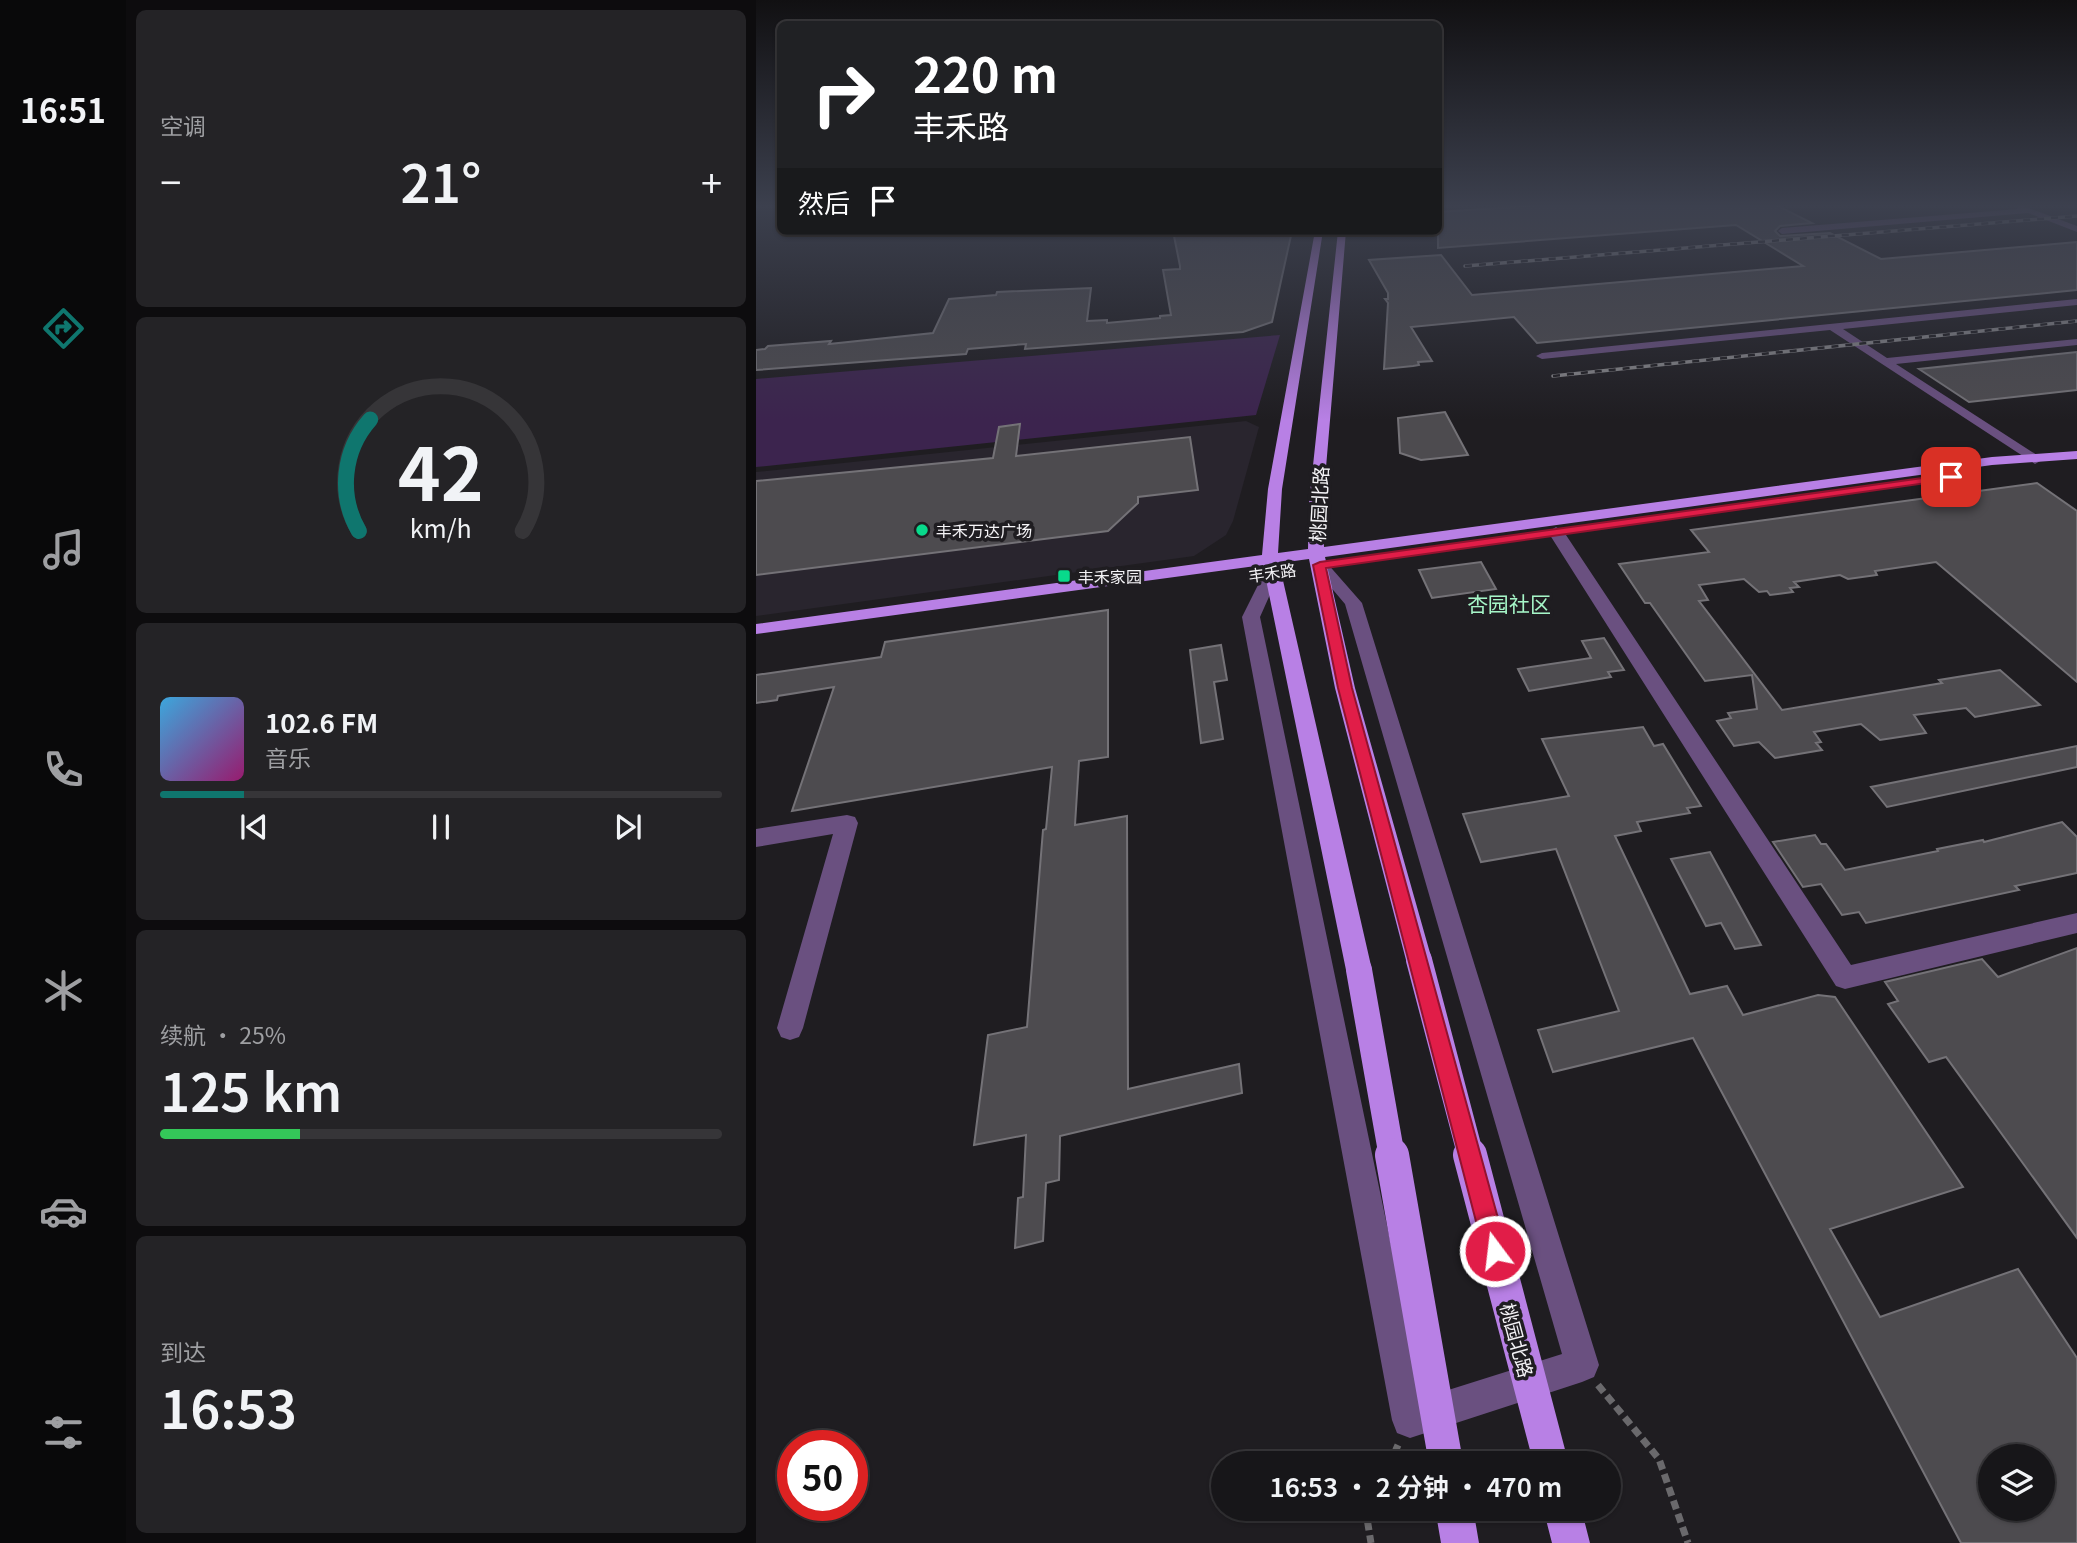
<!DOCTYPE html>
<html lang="zh">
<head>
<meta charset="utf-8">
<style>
	:root { --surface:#171619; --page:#242326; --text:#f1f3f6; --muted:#9e9fa2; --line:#363538; --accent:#0f766e }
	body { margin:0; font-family:Georgia,"Noto Sans SC",serif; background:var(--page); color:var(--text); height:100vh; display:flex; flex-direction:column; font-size:26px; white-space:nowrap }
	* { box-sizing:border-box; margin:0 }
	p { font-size:23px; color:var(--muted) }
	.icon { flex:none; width:38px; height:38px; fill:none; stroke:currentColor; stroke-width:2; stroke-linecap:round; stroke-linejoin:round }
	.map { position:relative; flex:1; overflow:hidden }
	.side { display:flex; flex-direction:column; gap:10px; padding:10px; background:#0d0c0e; width:630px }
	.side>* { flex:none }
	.banner { position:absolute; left:21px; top:21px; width:665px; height:214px; border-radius:10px; box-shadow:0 2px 5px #0004,0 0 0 2px var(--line); background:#202124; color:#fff; overflow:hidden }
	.fabs { position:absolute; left:1222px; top:1444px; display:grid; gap:14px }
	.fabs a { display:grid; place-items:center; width:77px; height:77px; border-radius:50%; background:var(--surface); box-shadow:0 2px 5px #0004,0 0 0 2px var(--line); font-size:35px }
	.speed { position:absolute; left:21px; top:1430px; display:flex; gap:14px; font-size:35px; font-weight:700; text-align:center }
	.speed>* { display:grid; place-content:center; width:91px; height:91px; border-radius:50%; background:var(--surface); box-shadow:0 2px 5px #0004,0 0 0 2px var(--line); line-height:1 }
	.speed .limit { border:10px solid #d22; background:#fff; color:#111 }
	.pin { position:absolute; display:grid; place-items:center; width:60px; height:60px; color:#fff; margin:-30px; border-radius:14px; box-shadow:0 4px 10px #0006 }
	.me { position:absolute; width:77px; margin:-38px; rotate:345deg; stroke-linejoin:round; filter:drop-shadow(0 0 5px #0008) }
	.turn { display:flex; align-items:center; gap:24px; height:147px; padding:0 21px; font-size:32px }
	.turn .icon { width:91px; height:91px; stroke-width:2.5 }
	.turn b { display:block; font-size:49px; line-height:60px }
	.then { display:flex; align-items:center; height:66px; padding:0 21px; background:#0003; gap:14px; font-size:26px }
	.big { font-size:52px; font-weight:600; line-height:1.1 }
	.side .tile { flex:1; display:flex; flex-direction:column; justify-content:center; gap:10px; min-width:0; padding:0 24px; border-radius:10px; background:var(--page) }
	.side .dial { align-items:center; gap:0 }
	.dial svg { height:182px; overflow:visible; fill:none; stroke:var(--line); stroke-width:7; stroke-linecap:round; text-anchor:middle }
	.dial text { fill:var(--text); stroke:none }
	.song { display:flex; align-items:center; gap:21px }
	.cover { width:84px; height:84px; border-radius:10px; background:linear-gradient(135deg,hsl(200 70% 55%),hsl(320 70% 35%)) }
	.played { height:7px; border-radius:4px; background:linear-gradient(90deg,var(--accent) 15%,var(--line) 15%) }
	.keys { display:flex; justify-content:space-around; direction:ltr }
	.heat { display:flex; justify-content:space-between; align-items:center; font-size:38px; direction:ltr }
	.charge { height:10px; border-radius:5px; background:linear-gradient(90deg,#34c759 25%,var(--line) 0) }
	.trip { position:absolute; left:455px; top:1451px; width:410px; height:70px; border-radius:35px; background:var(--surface); box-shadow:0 2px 5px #0004,0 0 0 2px var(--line); font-weight:600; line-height:70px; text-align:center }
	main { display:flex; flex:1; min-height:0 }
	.dock { display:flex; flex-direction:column; width:126px; justify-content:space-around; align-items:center; background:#09090a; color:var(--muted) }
	.dock .icon { width:49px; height:49px }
	.dock .on { color:var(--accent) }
	.dock b { font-size:32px; color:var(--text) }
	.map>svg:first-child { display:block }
</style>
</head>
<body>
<main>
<nav class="dock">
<b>16:51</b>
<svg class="icon on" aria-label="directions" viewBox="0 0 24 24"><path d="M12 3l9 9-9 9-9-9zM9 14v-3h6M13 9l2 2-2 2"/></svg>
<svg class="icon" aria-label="music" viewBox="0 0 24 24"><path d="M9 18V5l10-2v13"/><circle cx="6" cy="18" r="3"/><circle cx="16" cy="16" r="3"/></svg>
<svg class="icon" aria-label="phone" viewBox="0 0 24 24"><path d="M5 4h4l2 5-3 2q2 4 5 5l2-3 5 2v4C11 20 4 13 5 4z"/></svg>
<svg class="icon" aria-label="climate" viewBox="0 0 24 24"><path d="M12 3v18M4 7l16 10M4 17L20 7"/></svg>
<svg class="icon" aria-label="car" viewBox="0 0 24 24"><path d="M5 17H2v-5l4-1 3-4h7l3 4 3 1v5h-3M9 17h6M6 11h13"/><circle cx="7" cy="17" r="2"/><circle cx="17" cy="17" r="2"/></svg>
<svg class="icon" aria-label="filters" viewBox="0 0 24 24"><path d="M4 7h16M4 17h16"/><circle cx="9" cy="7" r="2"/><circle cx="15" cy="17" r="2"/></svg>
</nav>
<section class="side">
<div class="tile"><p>空调</p>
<div class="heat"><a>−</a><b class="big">21°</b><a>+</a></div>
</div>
<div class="tile dial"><svg viewBox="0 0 100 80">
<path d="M14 69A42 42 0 1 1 86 69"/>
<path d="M14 69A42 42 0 0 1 19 20" stroke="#0f766e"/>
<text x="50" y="56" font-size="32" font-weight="700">42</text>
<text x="50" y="72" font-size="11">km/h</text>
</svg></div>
<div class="tile">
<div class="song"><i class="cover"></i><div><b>102.6 FM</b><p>音乐</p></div></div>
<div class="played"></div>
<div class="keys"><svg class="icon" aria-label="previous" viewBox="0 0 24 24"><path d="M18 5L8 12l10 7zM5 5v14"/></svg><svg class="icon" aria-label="pause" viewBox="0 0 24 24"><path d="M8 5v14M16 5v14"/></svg><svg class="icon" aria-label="next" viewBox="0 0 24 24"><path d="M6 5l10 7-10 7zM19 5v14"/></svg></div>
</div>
<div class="tile"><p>续航 · 25%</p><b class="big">125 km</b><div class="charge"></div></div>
<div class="tile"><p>到达</p><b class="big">16:53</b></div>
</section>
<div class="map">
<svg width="1321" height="1543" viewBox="0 0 1321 1543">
	<rect width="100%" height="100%" fill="#1f1d21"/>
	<path fill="#29252e" d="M490,421L503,427L477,521L470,535L438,556L0,616V472Z"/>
	<path fill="#3c244e" d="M524,335L500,415L0,467V379Z"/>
	<path fill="#4d4b4f" stroke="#747277" stroke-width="2" fill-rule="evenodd" d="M802,204H1018L1056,223L1024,226L1019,231L1024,236L1074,233L1125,259L1321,242V290L781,343L758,317L655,327L676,361L662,362L663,365L657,366L628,369L632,303L629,299H632V293L613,260L685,255L716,295L1047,266L980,225L682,248V212Z
		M417,231H536L516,322L487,332L269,349L270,344L212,349L210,354L0,370V350L9,349L12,346L75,341L73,344L177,333L193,299L240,295L241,292L335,288L331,321L351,320V323L404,318V316L415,315L407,270L424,269V266Z
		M1321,352V390L1213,402L1163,369Z
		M689,412L712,455L665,460L644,453L642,418Z
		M264,424L260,456L434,437L442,490L382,497V503L352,531L0,575V481L237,458L243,427Z
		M1281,483L1321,511V682L1180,562L1119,571L1121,575L1092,579L1084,575L1038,582L1043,587L1034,588L1037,592L1014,595L1011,591L1003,592L988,579L943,585L952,600L943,601L1026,710L1186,683L1183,680L1244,670L1284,705L1219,717L1210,708L1158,715L1170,733L1124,740L1105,724L1058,732L1065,742L1060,743L1066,750L1019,758L1003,742L978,746L961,721L975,718L972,713L1001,709L996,675L949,681L894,603H889L863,564L953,552L935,530Z
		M725,562L740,589L676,598L663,570Z
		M352,610V757L323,761L319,825L371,816L372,1089L483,1064L486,1093L304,1136L303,1180L290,1183L287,1241L259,1248L262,1198L267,1197L270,1135L218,1145L232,1035L271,1027L287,830L290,829L296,767L36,811L78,687L22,696L21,700L0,703V675L125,657L129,642Z
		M848,638L868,670L852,672L855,677L773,691L762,669L835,658L826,641Z
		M465,645L471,680L458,682L467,739L445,743L434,650Z
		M887,727L898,746L907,744L945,806L931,808L934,813L881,822L885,831L859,836L934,994L971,986L987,1015L1062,995L1079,997L1207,1187L1074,1229L1124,1317L1262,1269L1321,1358V1543H1205L937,1038L797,1072L782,1030L863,1011L800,849L725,862L707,814L813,796L786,739ZM1234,1456H1286V1508H1234Z
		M1321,746V767L1131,807L1115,787Z
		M1306,822L1321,837V873L1259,886L1263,890L1110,923L1103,912L1086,915L1065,884L1047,887L1017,842L1059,835L1065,844H1070L1089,870L1182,851L1181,849L1227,840L1228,842Z
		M954,852L1005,945L979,949L965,923L950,926L915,859Z
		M1321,948V1238L1190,1057L1173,1062L1132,1004L1142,1001L1129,982L1226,959L1242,977Z"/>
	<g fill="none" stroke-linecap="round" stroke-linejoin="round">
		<path stroke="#6a696c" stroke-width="7" stroke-dasharray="9 5" stroke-linecap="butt" d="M842,1385L903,1459L932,1543
			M634,1463L642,1445
			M612,1508L610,1512L615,1543"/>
		<path fill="#6a5080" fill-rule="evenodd" d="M682,204H712L682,207Z
			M1262,204L1321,226V232L1272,213L1026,234L1022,231L1026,228L1262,209L1259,206Z
			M1321,299V305L1087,329L1131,358L1321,339V345L1140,364L1284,457L1286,460L1279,464L1074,330L786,359L780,356L786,353Z
			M800,527L808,532L1095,965L1321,913V933L1089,989L1080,986L792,532Z
			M564,560L570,562L606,603L843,1365L838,1377L826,1382L654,1438L641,1433L636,1420L486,617L510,569H522L524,572L504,617L667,1398L806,1354L589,604L556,565Z
			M91,815L99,817L102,823L47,1028L43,1037L34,1040L25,1037L21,1028L77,834L0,847V829Z"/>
		<path fill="#b880e5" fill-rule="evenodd" d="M559,231H567L526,489L522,553L552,549L553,503L582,231H590L567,503L568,547L1236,457L1321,451V459L1236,465L569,557L599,688L676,960L672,968L663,971L654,968L650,960L579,688L553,559L523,563L616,970L612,978L603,981L594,978L590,970L507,565L0,634V624L506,555L512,489Z
			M679,1508H717L723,1543H685Z
			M787,1508H825L834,1543H796Z"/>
		<defs>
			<path id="rail" d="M709,266L1321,216
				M797,376L1321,321"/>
		</defs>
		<use href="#rail" stroke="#868588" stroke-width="3.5"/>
		<use href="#rail" stroke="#1f1d21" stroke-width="2.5" stroke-dasharray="7" stroke-linecap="butt"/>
		<path stroke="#b880e5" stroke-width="26" d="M663,960L715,1157
			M603,970L636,1157"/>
		<path stroke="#b880e5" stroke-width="34" d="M636,1155L690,1463
			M714,1155L795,1463"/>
	</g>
	<linearGradient id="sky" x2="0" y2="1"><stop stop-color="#111012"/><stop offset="0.49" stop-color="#3c404e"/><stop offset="1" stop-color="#3c404e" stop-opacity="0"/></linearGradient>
	<rect width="1321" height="420" fill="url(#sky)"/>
	<path fill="#e11d48" stroke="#92132f" stroke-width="2" d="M1195,474L1199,475V479L570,568L596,688L751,1251L748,1260L739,1263L730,1260L582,688L557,565L564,562Z"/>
	<g fill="#08d98b" stroke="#1f1d21" stroke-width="2.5">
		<circle cx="166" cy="530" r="7"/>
		<rect x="301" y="569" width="14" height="14" rx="3.5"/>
	</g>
	<g text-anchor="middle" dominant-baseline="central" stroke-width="7" stroke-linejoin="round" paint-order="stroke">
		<g font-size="16" fill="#f4f3f6" stroke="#1f1d21" text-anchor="start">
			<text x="180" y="530">丰禾万达广场</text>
			<text x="322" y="576">丰禾家园</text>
		</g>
		<g font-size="16" fill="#f4f3f6" stroke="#1f1d21">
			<text transform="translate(516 572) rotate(-8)">丰禾路</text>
		</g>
		<g font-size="19" fill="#f4f3f6" stroke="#1f1d21">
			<text transform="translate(562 504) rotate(-87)">桃园北路</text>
			<text transform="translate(762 1340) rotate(75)">桃园北路</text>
		</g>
		<g font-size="21" fill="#a6f6c8" stroke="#1f1d21">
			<text x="753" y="603">杏园社区</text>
		</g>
	</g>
</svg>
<div class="fabs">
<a><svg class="icon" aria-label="layers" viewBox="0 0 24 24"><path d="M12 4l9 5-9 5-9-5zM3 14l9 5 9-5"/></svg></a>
</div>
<div class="speed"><div class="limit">50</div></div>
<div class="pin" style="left:1195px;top:477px;background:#d93025"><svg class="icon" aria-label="arrive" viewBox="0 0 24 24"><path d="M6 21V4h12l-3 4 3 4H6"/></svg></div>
<svg class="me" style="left:739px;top:1251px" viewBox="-20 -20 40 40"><circle r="17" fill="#e11d48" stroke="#fff" stroke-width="3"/><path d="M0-11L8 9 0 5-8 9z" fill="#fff"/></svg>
<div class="trip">16:53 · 2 分钟 · 470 m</div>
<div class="banner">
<div class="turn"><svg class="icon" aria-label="right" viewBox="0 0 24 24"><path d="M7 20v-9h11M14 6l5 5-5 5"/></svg><div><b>220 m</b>丰禾路</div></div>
<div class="then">然后<svg class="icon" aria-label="arrive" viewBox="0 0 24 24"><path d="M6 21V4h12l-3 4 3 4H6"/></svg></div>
</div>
</div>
</main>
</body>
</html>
